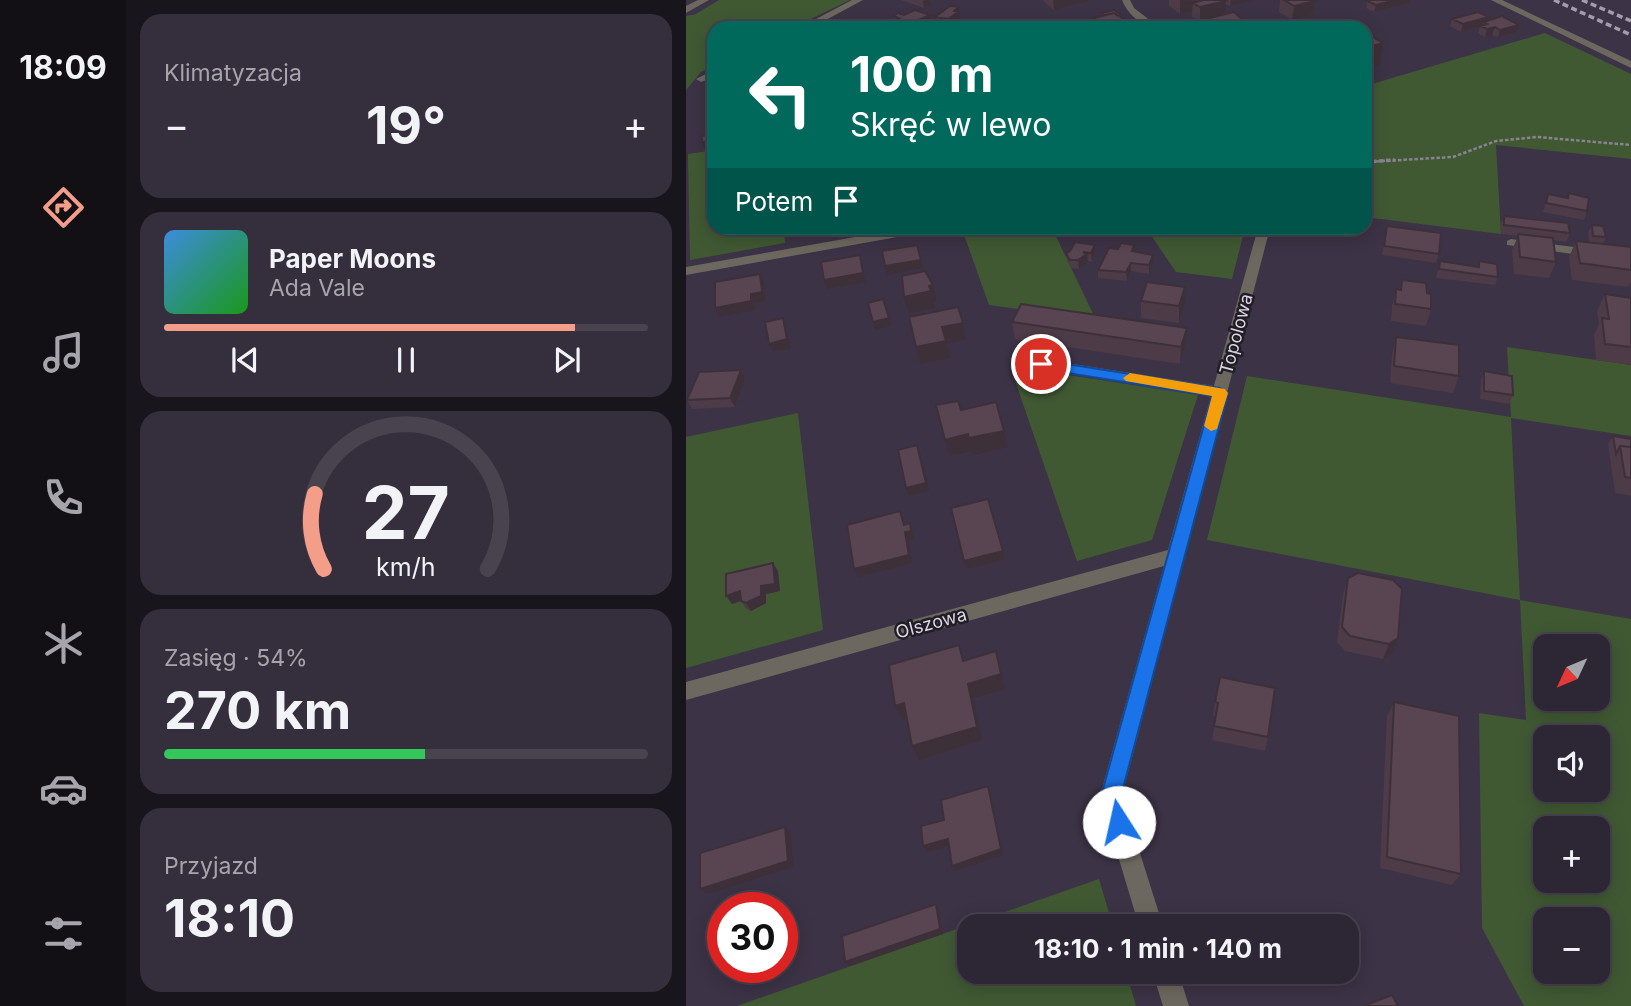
<!DOCTYPE html>
<html lang="pl">
<head>
<meta charset="utf-8">
<style>
	:root { --surface:#2d2634; --page:#352e3c; --text:#f1f3f6; --muted:#a7a5ac; --line:#48434f; --accent:#f49e89 }
	body { margin:0; font-family:Inter,sans-serif; background:var(--page); color:var(--text); height:100vh; display:flex; flex-direction:column; font-size:26px; white-space:nowrap }
	* { box-sizing:border-box; margin:0 }
	p { font-size:23px; color:var(--muted) }
	.icon { flex:none; width:38px; height:38px; fill:none; stroke:currentColor; stroke-width:2; stroke-linecap:round; stroke-linejoin:round }
	.map { position:relative; flex:1; overflow:hidden }
	.sheet { display:flex; flex-direction:column; gap:14px; padding:14px; background:#19151d; width:560px }
	.sheet>* { flex:none }
	.banner { position:absolute; left:21px; top:21px; width:665px; height:214px; border-radius:21px; box-shadow:0 4px 18px #0003,0 0 0 2px var(--line); background:#00695c; color:#fff; overflow:hidden }
	.needle { width:46px; rotate:226deg }
	.buttons { position:absolute; left:847px; top:634px; display:grid; gap:14px }
	.buttons a { display:grid; place-items:center; width:77px; height:77px; border-radius:14px; background:var(--surface); box-shadow:0 4px 18px #0003,0 0 0 2px var(--line); font-size:35px }
	.speed { position:absolute; left:21px; top:892px; display:flex; gap:14px; font-size:35px; font-weight:700; text-align:center }
	.speed>* { display:grid; place-content:center; width:91px; height:91px; border-radius:50%; background:var(--surface); box-shadow:0 4px 18px #0003,0 0 0 2px var(--line); line-height:1 }
	.speed .limit { border:10px solid #d22; background:#fff; color:#111 }
	.pin { position:absolute; display:grid; place-items:center; width:60px; height:60px; color:#fff; margin:-30px; border:4px solid #fff; border-radius:50%; box-shadow:0 2px 7px #0007 }
	.me { position:absolute; width:77px; margin:-38px; rotate:350deg; stroke-linejoin:round; filter:drop-shadow(0 0 5px #0008) }
	.turn { display:flex; align-items:center; gap:24px; height:147px; padding:0 28px; font-size:32px }
	.turn .icon { width:91px; height:91px; stroke-width:2.5 }
	.turn b { display:block; font-size:49px; line-height:60px }
	.then { display:flex; align-items:center; height:66px; padding:0 28px; background:#0003; gap:14px; font-size:26px }
	.big { font-size:52px; font-weight:700; line-height:1.1 }
	.sheet .tile { flex:1; display:flex; flex-direction:column; justify-content:center; gap:10px; min-width:0; padding:0 24px; border-radius:21px; background:var(--page) }
	.sheet .dial { align-items:center; gap:0 }
	.dial svg { height:182px; overflow:visible; fill:none; stroke:var(--line); stroke-width:7; stroke-linecap:round; text-anchor:middle }
	.dial text { fill:var(--text); stroke:none }
	.song { display:flex; align-items:center; gap:21px }
	.cover { width:84px; height:84px; border-radius:10px; background:linear-gradient(135deg,hsl(210 70% 55%),hsl(120 70% 35%)) }
	.played { height:7px; border-radius:4px; background:linear-gradient(90deg,var(--accent) 85%,var(--line) 85%) }
	.keys { display:flex; justify-content:space-around; direction:ltr }
	.heat { display:flex; justify-content:space-between; align-items:center; font-size:38px; direction:ltr }
	.charge { height:10px; border-radius:5px; background:linear-gradient(90deg,#34c759 54%,var(--line) 0) }
	.trip { position:absolute; left:271px; top:914px; width:402px; height:70px; border-radius:21px; background:var(--surface); box-shadow:0 4px 18px #0003,0 0 0 2px var(--line); font-weight:700; line-height:70px; text-align:center }
	main { display:flex; flex:1; min-height:0 }
	.menu { display:flex; flex-direction:column; width:126px; justify-content:space-around; align-items:center; background:#120f15; color:var(--muted) }
	.menu .icon { width:49px; height:49px }
	.menu .current { color:var(--accent) }
	.menu b { font-size:32px; color:var(--text) }
	.map>svg:first-child { display:block }
</style>
</head>
<body>
<main>
<nav class="menu">
<b>18:09</b>
<svg class="icon current" aria-label="directions" viewBox="0 0 24 24"><path d="M12 3l9 9-9 9-9-9zM9 14v-3h6M13 9l2 2-2 2"/></svg>
<svg class="icon" aria-label="music" viewBox="0 0 24 24"><path d="M9 18V5l10-2v13"/><circle cx="6" cy="18" r="3"/><circle cx="16" cy="16" r="3"/></svg>
<svg class="icon" aria-label="phone" viewBox="0 0 24 24"><path d="M5 4h4l2 5-3 2q2 4 5 5l2-3 5 2v4C11 20 4 13 5 4z"/></svg>
<svg class="icon" aria-label="climate" viewBox="0 0 24 24"><path d="M12 3v18M4 7l16 10M4 17L20 7"/></svg>
<svg class="icon" aria-label="car" viewBox="0 0 24 24"><path d="M5 17H2v-5l4-1 3-4h7l3 4 3 1v5h-3M9 17h6M6 11h13"/><circle cx="7" cy="17" r="2"/><circle cx="17" cy="17" r="2"/></svg>
<svg class="icon" aria-label="filters" viewBox="0 0 24 24"><path d="M4 7h16M4 17h16"/><circle cx="9" cy="7" r="2"/><circle cx="15" cy="17" r="2"/></svg>
</nav>
<section class="sheet">
<div class="tile"><p>Klimatyzacja</p>
<div class="heat"><a>−</a><b class="big">19°</b><a>+</a></div>
</div>
<div class="tile">
<div class="song"><i class="cover"></i><div><b>Paper Moons</b><p>Ada Vale</p></div></div>
<div class="played"></div>
<div class="keys"><svg class="icon" aria-label="previous" viewBox="0 0 24 24"><path d="M18 5L8 12l10 7zM5 5v14"/></svg><svg class="icon" aria-label="pause" viewBox="0 0 24 24"><path d="M8 5v14M16 5v14"/></svg><svg class="icon" aria-label="next" viewBox="0 0 24 24"><path d="M6 5l10 7-10 7zM19 5v14"/></svg></div>
</div>
<div class="tile dial"><svg viewBox="0 0 100 80">
<path d="M14 69A42 42 0 1 1 86 69"/>
<path d="M14 69A42 42 0 0 1 10 36" stroke="#f49e89"/>
<text x="50" y="56" font-size="32" font-weight="700">27</text>
<text x="50" y="72" font-size="11">km/h</text>
</svg></div>
<div class="tile"><p>Zasięg · 54%</p><b class="big">270 km</b><div class="charge"></div></div>
<div class="tile"><p>Przyjazd</p><b class="big">18:10</b></div>
</section>
<div class="map">
<svg width="945" height="1006" viewBox="0 0 945 1006">
	<rect width="100%" height="100%" fill="#3c3346"/>
	<path fill="#405933" fill-rule="evenodd" d="M33,0H164L106,28H28V66L15,72L0,90V16L10,14Z
		M859,33L945,74V159L810,145L815,234L679,217V86Z
		M28,150V228H98L99,243L4,260L2,154Z
		M301,228H366L410,320L303,305L277,232Z
		M460,228H559L546,279L490,272Z
		M821,347L945,365V436L825,418L834,600L945,619V1006H838L796,928L793,713L840,720L834,600L521,540L561,376L825,417ZM859,646H912V698H859ZM859,737H912V789H859ZM859,828H912V880H859ZM859,919H912V971H859Z
		M324,366L512,395L466,540L391,561Z
		M112,413L137,630L0,668V437Z
		M413,879L427,926H284V971H440L450,1006H51Z"/>
	<g fill="none" stroke-linecap="round" stroke-linejoin="round">
		<path stroke="#898292" stroke-width="2.5" stroke-dasharray="3.5 2" stroke-linecap="butt" d="M679,162L767,157L810,141L851,137L945,145"/>
		<path stroke="#898292" stroke-width="3.5" stroke-dasharray="4.5 2.5" stroke-linecap="butt" d="M679,162L709,160"/>
		<path fill="#6d685f" fill-rule="evenodd" d="M825,239L945,254V262L821,245V241Z
			M355,359L534,387L541,392L534,397L350,367L348,364Z"/>
		<path fill="#6d685f" fill-rule="evenodd" d="M12,0H23L0,13V6Z
			M166,0H177L125,28H113Z
			M436,0H444L448,8L474,28C457,28 442,15 436,0Z
			M805,0H816L945,61V68Z
			M28,70V77L15,82L10,79Z
			M220,228H245L239,232L0,275V267Z
			M572,228H584L436,796L477,926H453L414,796L478,566L0,700V682L482,550Z
			M466,971H492L503,1006H477Z"/>
		<path stroke="#a39dab" stroke-width="3.5" stroke-dasharray="6 3.5" stroke-linecap="butt" d="M868,0L945,35
			M896,0L945,21"/>
	</g>
	<path fill="#4d3b47" d="M215,0H244L245,5L238,8Z
		M357,0H404V1L368,10L357,1Z
		M483,0H570L544,6L540,4V14L560,23L559,28H520V20L514,22L506,17V11L494,14L483,6Z
		M594,0H627L629,1L627,15L606,20L593,12Z
		M684,0H725L724,3L688,12L680,8L681,1Z
		M273,7L274,15H273L274,19L263,27L251,24L249,17Z
		M416,13L435,15L439,28H409L408,18L416,16Z
		M207,16L245,22L233,28H173L207,26L206,21L208,20Z
		M803,17L802,20L833,25L831,32L812,37L806,35L799,37L792,33L794,27L775,32L764,26L766,19Z
		M883,193L901,211L898,220L857,212L862,194L881,198Z
		M818,216L884,233L880,242L867,240L870,262L863,278L828,274L826,250L832,236L815,234V224Z
		M906,225L920,237L917,244L945,247V282L942,287L886,280L883,257L890,241L903,242L902,233Z
		M701,226L753,254L750,263L696,255Z
		M384,251L409,253L406,262L402,261V262L393,269L385,268L381,261L380,253Z
		M449,252L467,263L463,274L445,271L441,281L412,278V270Z
		M754,261L791,266L793,261L812,277L809,285L750,278Z
		M716,280L741,293L745,309L740,326L705,321L706,306L710,289H713Z
		M499,287V304L493,323L455,318V301Z
		M919,294L945,298V365L910,360L908,335L913,324L911,311Z
		M326,322L501,328L500,345L494,364L329,339Z
		M710,337L773,376L767,393L704,383L706,354Z
		M55,370L59,379L49,407L6,409L1,400Z
		M798,371L827,395L823,404L794,399L795,380Z
		M927,436L945,439V496L929,493L922,444Z
		M92,571L94,591L80,594V603L65,611L60,609L55,601L46,604Z
		M662,578L712,638L706,653L697,659L659,651L651,642L657,594Z
		M534,677L582,737L579,751L526,740L530,717L527,716L529,702Z
		M708,702L775,874L766,885L694,868L701,716Z"/>
	<path fill="#3e3039" d="M239,0H244L245,5L238,8L237,1Z
		M367,0H404V1L368,10Z
		M494,0L540,1V16L514,22V7L507,3L506,11L494,14Z
		M545,0H570L544,6Z
		M709,0H725L724,3L688,12L690,5Z
		M629,1L627,15L606,20L608,6Z
		M273,7L274,15H273L274,19L263,27L262,19L268,11Z
		M244,15L245,22L233,28H222L221,25Z
		M435,15V21L439,20V28H419V25L423,18Z
		M803,17L801,23L797,22L796,26L775,32L777,24Z
		M560,23L559,28H540Z
		M833,25L831,32L812,37L814,30Z
		M809,27L806,35L799,37L801,29Z
		M697,43L693,65L679,69V48Z
		M28,141V149L19,150L16,142Z
		M0,150L2,154L1,168H0Z
		M409,245V253L406,262L405,253Z
		M401,254L402,262L393,269L392,260Z
		M174,255L180,282L141,289L138,280Z
		M467,255V263L463,274V265Z
		M235,260L237,268L201,275L199,266Z
		M445,263V271L441,281L440,272Z
		M74,274L78,283L79,301L69,303V310L33,317L29,308L65,294Z
		M247,285L251,302H247L249,308L223,313L218,297Z
		M499,287V304L493,323V306Z
		M97,318L100,327L105,348L87,352L83,344Z
		M203,318L205,326L189,330L187,322Z
		M277,323L280,339L261,344L264,358L234,364L230,347L256,327Z
		M501,328L500,345L494,364L495,347Z
		M55,370L59,379L49,407L44,398Z
		M318,431L322,447L287,455L283,438Z
		M282,434L286,451L263,456L259,440Z
		M234,453L243,491L223,496L220,488Z
		M214,511L220,532L224,523L227,532L228,539L222,540L226,563L172,577L168,569L218,525Z
		M317,551L319,559L281,569L278,561Z
		M87,563L92,571L94,591L80,594V603L65,611L60,603L75,586Z
		M54,591L60,599L46,604L40,596Z
		M712,638L706,653L697,659L703,644Z
		M310,651L319,689L287,698L296,740L233,760L226,746Z
		M218,703L225,717L216,720L209,706Z
		M302,786L304,793L317,855L269,871L266,866Z
		M99,827L105,833L107,867L21,894L14,889Z
		M262,839L265,845L241,852L237,846Z
		M250,904L253,909L257,934L164,966L159,962Z"/>
	<path fill="#594552" stroke="#3e3039" stroke-width="2" d="M518,0H538L540,1L514,7L507,3Z
		M598,0H627L629,1L608,6Z
		M684,0H709L690,5L681,1Z
		M264,6L273,7L268,11L272,12L262,19L249,17Z
		M229,10L244,15L221,25L206,21L213,18L207,16L212,13L218,15Z
		M428,10L435,15L432,16L428,13L419,15L416,13Z
		M548,12L560,23L537,28L520,19Z
		M792,12L803,17L777,24L766,19Z
		M428,13L439,20L419,25L408,18Z
		M816,16L833,25L814,30L809,27L801,29L794,26L801,24L797,22Z
		M189,20L214,28H173Z
		M593,22L598,28H571Z
		M681,34L697,43L679,48V35Z
		M28,134V141L16,142V136Z
		M883,193L903,198L901,211L860,203L862,194L882,198Z
		M818,216L882,223L884,233L818,225Z
		M906,225L917,226L920,237L907,236Z
		M701,226L755,233L753,254L698,246Z
		M832,234L867,238L870,262L834,257Z
		M890,241L945,247V270L894,263Z
		M389,242L409,245L405,253L397,252L401,254L392,260H384L380,253L384,251Z
		M435,243L448,245L446,251L467,255L463,265L445,263L440,272L412,270L423,248L432,249Z
		M231,245L235,260L199,266L196,251Z
		M174,255L177,273L138,280L135,262Z
		M754,261L793,267V261L811,264L812,277L753,269Z
		M239,271L247,285L243,286L245,291L218,297L216,276Z
		M74,274L76,292L65,294V301L29,308V282Z
		M716,280L740,283L741,293L745,294V309L709,304L710,289L715,290Z
		M461,282L499,287L493,306L455,301Z
		M919,294L945,298V347L919,344L916,318L923,319Z
		M197,299L203,318L187,322L182,303Z
		M335,304L501,328L495,347L326,322Z
		M272,307L277,323L256,327L260,341L230,347L223,317Z
		M97,318L101,339L83,344L79,322Z
		M710,337L773,345V376L708,366Z
		M55,370L44,398L1,400L13,372Z
		M798,371L826,376L827,395L798,391Z
		M272,401L275,410L310,402L318,431L283,438L282,434L259,440L250,405Z
		M927,436L945,439V447L934,446L930,454Z
		M231,445L240,483L220,488L212,450Z
		M934,446L945,447V478L939,477Z
		M302,499L317,551L278,561L265,508Z
		M214,511L218,525L224,523L225,531L219,532L223,555L168,569L161,525Z
		M87,563L89,584L75,586V596L60,603L55,601L54,591L40,596V574Z
		M672,573L707,580L716,589L712,638L703,644L664,636L656,627L662,578Z
		M273,645L277,661L310,651L315,674L282,684L291,727L226,746L218,703L209,706L203,665Z
		M534,677L589,688L582,737L528,726L532,703L529,702Z
		M708,702L773,716L775,874L701,857Z
		M302,786L315,849L266,866L262,839L237,846L235,826L258,820L255,800Z
		M99,827L102,861L14,889V853Z
		M250,904L254,929L159,962L156,936Z
		M706,995L712,1006H678Z"/>
	<path fill="#1a73e8" stroke="#114b97" stroke-width="2" d="M355,360L534,388L542,393L435,796L443,822L440,830L433,833L425,830L415,796L526,396L350,368L348,364Z"/>
	<path fill="#f59e0b" d="M444,373L539,389L542,393L531,429L525,431L518,426L526,396L440,381L437,378Z"/>
	<g text-anchor="middle" dominant-baseline="central" stroke-width="5" stroke-linejoin="round" paint-order="stroke">
		<g font-size="18" fill="#dbd6e2" stroke="#211d26">
			<text transform="translate(550 334) rotate(-75)">Topolowa</text>
			<text transform="translate(245 623) rotate(-15)">Olszowa</text>
		</g>
	</g>
</svg>
<div class="buttons">
<a><svg class="needle" viewBox="-14 -14 28 28"><path d="M0-13l5 13h-10z" fill="#e53935"/><path d="M0 13l5-13h-10z" fill="#a7a5ac"/></svg></a>
<a><svg class="icon" aria-label="sound" viewBox="0 0 24 24"><path d="M4 9h4l5-4v14l-5-4H4zM17 9q2 3 0 6"/></svg></a>
<a>+</a>
<a>−</a>
</div>
<div class="speed"><div class="limit">30</div></div>
<div class="pin" style="left:355px;top:364px;background:#d93025"><svg class="icon" aria-label="arrive" viewBox="0 0 24 24"><path d="M6 21V4h12l-3 4 3 4H6"/></svg></div>
<svg class="me" style="left:433px;top:822px" viewBox="-20 -20 40 40"><circle r="19" fill="#fff"/><path d="M0-13L10 11 0 6-10 11z" fill="#1a73e8"/></svg>
<div class="trip">18:10 · 1 min · 140 m</div>
<div class="banner">
<div class="turn"><svg class="icon" aria-label="left" viewBox="0 0 24 24"><path d="M17 20v-9H6M10 6l-5 5 5 5"/></svg><div><b>100 m</b>Skręć w lewo</div></div>
<div class="then">Potem<svg class="icon" aria-label="arrive" viewBox="0 0 24 24"><path d="M6 21V4h12l-3 4 3 4H6"/></svg></div>
</div>
</div>
</main>
</body>
</html>
